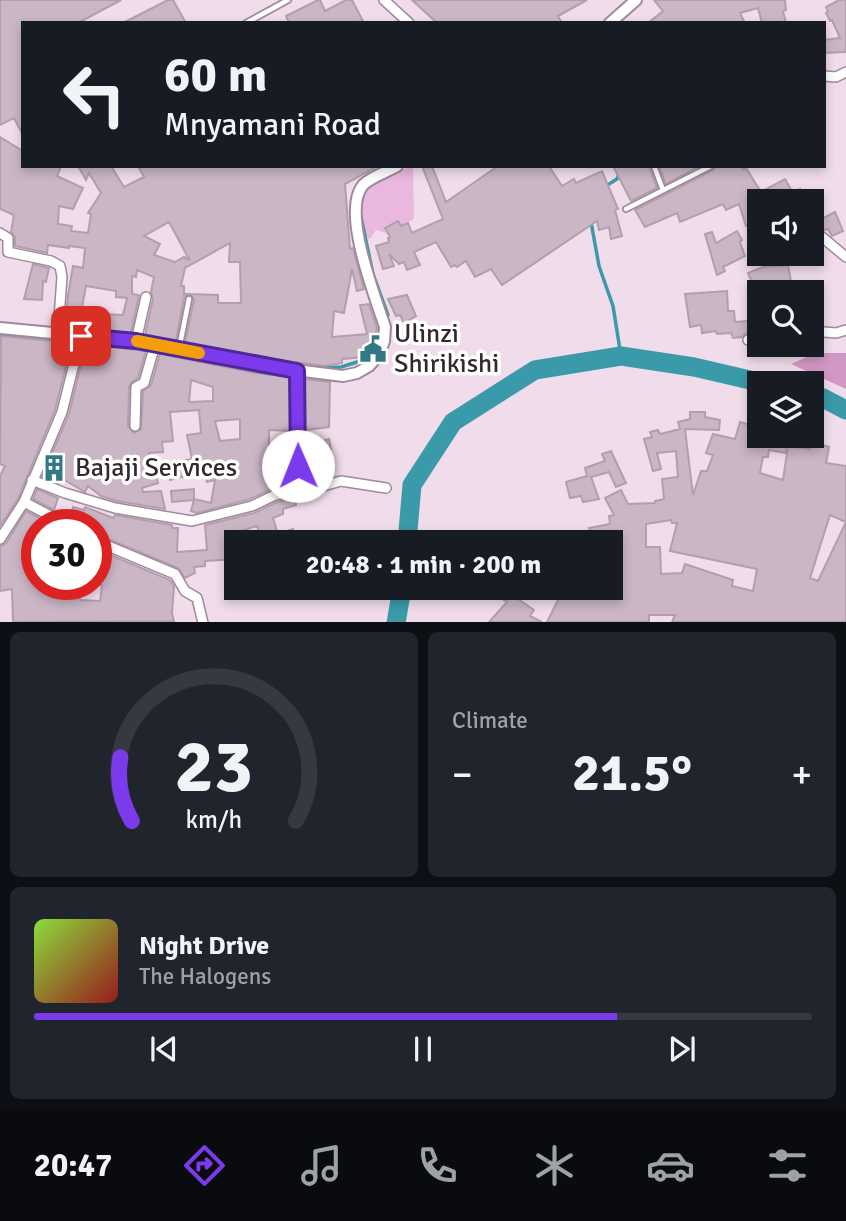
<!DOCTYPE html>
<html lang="en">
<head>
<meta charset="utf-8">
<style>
	:root { --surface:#171b24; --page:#20242c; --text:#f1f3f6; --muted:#9ea1a6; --line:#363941; --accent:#7c3aed }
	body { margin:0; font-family:Signika,sans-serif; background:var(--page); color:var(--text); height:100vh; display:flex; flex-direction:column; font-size:26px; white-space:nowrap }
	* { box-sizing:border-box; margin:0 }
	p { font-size:23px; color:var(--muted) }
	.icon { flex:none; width:38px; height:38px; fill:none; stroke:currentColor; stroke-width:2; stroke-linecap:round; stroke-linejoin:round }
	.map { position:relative; height:622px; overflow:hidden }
	.side { display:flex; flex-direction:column; gap:10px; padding:10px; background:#0d0f14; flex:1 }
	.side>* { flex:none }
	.banner { position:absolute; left:21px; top:21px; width:805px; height:147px; border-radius:0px; box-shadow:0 4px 10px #0003; background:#171b24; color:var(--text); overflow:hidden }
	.controls { position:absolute; left:747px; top:189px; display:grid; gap:14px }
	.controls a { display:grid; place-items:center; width:77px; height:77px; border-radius:0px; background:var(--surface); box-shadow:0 4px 10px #0003; font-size:35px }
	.speed { position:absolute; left:21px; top:509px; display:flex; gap:14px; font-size:35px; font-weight:700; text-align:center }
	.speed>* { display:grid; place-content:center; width:91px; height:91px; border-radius:50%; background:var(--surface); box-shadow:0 4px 10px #0003; line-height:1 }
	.speed .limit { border:10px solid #d22; background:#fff; color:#111 }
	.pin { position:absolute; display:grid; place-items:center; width:60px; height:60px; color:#fff; margin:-30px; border-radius:14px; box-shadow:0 4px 10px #0006 }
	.me { position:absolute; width:77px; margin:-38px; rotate:359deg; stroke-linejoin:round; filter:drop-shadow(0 0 5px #0008) }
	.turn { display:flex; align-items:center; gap:24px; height:147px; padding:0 28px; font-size:32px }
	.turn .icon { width:91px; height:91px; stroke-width:2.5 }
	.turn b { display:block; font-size:49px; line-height:60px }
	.big { font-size:52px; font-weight:700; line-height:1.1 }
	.side .card { flex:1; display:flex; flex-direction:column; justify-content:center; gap:10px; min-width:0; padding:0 24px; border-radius:10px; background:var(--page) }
	.side .dial { align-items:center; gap:0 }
	.dial svg { height:182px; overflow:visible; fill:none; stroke:var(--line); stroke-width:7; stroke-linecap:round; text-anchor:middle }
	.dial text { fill:var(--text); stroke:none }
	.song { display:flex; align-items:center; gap:21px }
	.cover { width:84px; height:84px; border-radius:10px; background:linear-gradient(135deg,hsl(90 70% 55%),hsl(0 70% 35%)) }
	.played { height:7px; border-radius:4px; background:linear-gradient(90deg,var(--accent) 75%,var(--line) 75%) }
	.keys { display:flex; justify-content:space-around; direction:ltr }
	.heat { display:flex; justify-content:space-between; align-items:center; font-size:38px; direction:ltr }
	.side .tiles { flex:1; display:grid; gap:10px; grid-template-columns:1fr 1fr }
	.card:last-child { grid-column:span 2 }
	.trip { position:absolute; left:224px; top:530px; width:399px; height:70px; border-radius:0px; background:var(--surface); box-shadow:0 4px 10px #0003; font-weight:700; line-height:70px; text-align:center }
	.dock { display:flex; height:112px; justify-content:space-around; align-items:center; background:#090b0e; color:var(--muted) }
	.dock .icon { width:49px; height:49px }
	.dock .active { color:var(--accent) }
	.dock b { font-size:32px; color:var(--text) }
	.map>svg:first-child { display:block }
</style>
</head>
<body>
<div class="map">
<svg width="846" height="623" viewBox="0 0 846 623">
	<rect width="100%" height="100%" fill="#f1dceb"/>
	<path fill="#eab8de" d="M413,166L414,219L386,233L376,230L370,239L363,235C361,227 357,216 358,208C360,184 396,173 413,166Z"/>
	<path fill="#d298c5" d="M816,353H846V389L791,364Z"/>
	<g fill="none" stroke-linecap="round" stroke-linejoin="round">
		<path stroke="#3b9aaa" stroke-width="3.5" d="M606,186L617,179L620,172
			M361,217L373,274L388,315
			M591,222L599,266L613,306L621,356
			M0,334L37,338H50
			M151,339L260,361
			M319,368L341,367L370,358"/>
		<path stroke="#3b9aaa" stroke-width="19" d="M812,395L823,398L846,410
			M407,542L412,485L453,422L535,370L621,356L694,367L763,383
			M396,623L402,588"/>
	</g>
	<path fill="#cab6c5" stroke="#b29ead" stroke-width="2" fill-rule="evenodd" d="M0,0H121L78,23H23V135L14,118L0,125Z
		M168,0H173L186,23H123Z
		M318,0H320L325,11L346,0H352L364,23H289L286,16Z
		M412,0H587L558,16L562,23H437Z
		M654,0H785L786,10L783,11L786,23H762L758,8L740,13L745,23H648L663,11Z
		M839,0H846V52L824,53V40L840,38L832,20L830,21L826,13L828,12L826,7Z
		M0,137L23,151V166H61L57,176L83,188L73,209L59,206L58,224L72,226L71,231L88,233L91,214L88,213L101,193L89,173L86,180L78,166H111L124,187L144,177L138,166H378L345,184L350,249L353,248L364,289L357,291L352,269L344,313L334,311L332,337L367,334L360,305L369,304L377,328L372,351L367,357L342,359V363L325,366L257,357L185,343L194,300L190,294L218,295V303H241L240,262H229L230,243L185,268L181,286H184V294H188L184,298L176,341L145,335L153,299L151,292L154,277L137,270L136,277L132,276V294L139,295L131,333L65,326L68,296L73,266L83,268L85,248L69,246V248L48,245L47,253L15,246V237L11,232L14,215L0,209ZM169,222L189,259L190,260L184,257L175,262L154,255L160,244L144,236ZM86,286L116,291V297L127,298L123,315L81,313Z
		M422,166H432L446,202L498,166H549L562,186L574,179L576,183L602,171L618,209L615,210L622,236L611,239L609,227L599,230L597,221L502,285L491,269L475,277L466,261L457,267L455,265L451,267L436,242L414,252L420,265L407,270L404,262L399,264L389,254L394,266L383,269L376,246L389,242L388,238L390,237L385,228L398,221L401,226L408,223L412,233L443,219Z
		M613,166H649L657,188L631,201Z
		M659,166H700L666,184Z
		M716,166H741L743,170L746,168L761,192L785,179L793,193L800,189L804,197L798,201H760V222L746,226L739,204L726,210L723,204L680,222L677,213L645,227L635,210L713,170Z
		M835,212L843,231L832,236L828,229L812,233V224Z
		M737,231L742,240L740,242L745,256L723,267L725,271L717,275L705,234L712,232L716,243Z
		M33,264L49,268L46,282L43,281L42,300L24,299Z
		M788,265L793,292H756L748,273L763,267Z
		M727,291L728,311H734L735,322L760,320V333H747L742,337L733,338L731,333L717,334L716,331L702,333L701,325L690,327L685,294Z
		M407,295L416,316L404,323L400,315L396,316L388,299Z
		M1,336L72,343L55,410L18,499L0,526V476L5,466L0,464Z
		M86,344L146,351L138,378L131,383L129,387L128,426L134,433L141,429L143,391L151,385L160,354L255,373L290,377L291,431L269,430V451H278V474L292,470L301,472L305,466L311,464L315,481L273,488L250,499L197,513L191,511L194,500L172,502L171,491L194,489V499L211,503L215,480L207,482L205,471L170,480L168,463L192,459L187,435L201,433L199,410L170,412L173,441L162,442L163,452L149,453L158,483L142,488L143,492L161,491L165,509L117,501L101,496L88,486L85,492L61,478L58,483L42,477L69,414ZM191,380L213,387V401L189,402ZM240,419V439L220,441L215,421Z
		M304,379L330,382L329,427L305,430Z
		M690,412H705V417L720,420L719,430L685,429L693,495L701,471H707L713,455L706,453L713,434L735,439L740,422L754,426L752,434L788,438L786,453L769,450L768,457H763L760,473L783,480L788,446L810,449L811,441L829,447L826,463L846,466V622H672L675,615H649V621L646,622H547L564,588H590V592L611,589V542H570L569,533L590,532L589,528L610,524L609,516L614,515L605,498L621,490L628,504L655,503V501L664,499L662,479L678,477L676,451L657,453L661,469L653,471L644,439L652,437L650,432L658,430L660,434L680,429L678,422L690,419ZM830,515L846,522L818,581L810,578ZM671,520L672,523H677L670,551L757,569L753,591L732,586L733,580L685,564L682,573L661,574L660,547H646V524Z
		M329,439L332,455L316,458L317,462L305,465V446Z
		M611,451L626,483L616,487L609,472L591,477L599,499L583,502L581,496L570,498L566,482L587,476L585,468L605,461L602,454Z
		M37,489L58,498L54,510L33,499Z
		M295,498L296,505L283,509V514L273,518L278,534L293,529L297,542H257L256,540L262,539L257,526L241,531L242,537H239L241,542H236V559L205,561V566L194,567L195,573L185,578L178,568L96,534V525H79L81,521L70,517L73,507L84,510L85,507L113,518L115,515L172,525V528H178L177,552L207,550L205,525L254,513L277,502Z
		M26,511L53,525H37V584H77L80,600L100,601L102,585H96V549L170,580L174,586L172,613L174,621L13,622L12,589L0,591V546L6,543Z
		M502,588L534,610L530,616L542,622H489L507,602L497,596Z"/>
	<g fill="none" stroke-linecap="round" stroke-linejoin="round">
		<defs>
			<path id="service" d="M246,23L288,0
				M654,166L663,190
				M626,209L711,166
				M179,349L189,299"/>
			<path id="minor" d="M384,0L409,23
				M824,76L836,77L846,72
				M812,217L815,216
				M0,233L8,238V252L51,261L60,266L62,277L58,332
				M812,240L822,237L846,257
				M812,331L836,333L846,330
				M748,340H760
				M136,341L146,297
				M297,371L298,466
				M135,426L136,387L144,383L155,345
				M32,480L65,493L115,508L192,521L252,506L275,495L293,491L302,492L341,481L386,488
				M24,502L68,525
				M0,539L24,502L62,412L81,336
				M96,541L175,574L185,591L197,598L203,623"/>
			<path id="tertiary" d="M610,23L636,0
				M0,328L136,341L256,365L343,376L357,373L369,366L379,355L384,341L385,327C375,296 341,211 363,185C371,177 387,172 397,166"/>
		</defs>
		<use href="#service" stroke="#9e8a99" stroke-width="8"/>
		<use href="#minor" stroke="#9e8a99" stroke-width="12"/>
		<use href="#tertiary" stroke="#9e8a99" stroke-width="14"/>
		<use href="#service" stroke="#fff" stroke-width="4.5"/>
		<use href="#minor" stroke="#fff" stroke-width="9"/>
		<use href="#tertiary" stroke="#fff" stroke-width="10"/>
	</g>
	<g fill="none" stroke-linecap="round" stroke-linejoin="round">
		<defs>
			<path id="route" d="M81,336L136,341L297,371L298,466"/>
		</defs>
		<use href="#route" stroke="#51269a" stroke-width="18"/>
		<use href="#route" stroke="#7c3aed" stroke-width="12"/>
		<path stroke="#f59e0b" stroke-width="12" d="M137,341L199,353"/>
	</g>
	<defs>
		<symbol id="civic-bare" viewBox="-9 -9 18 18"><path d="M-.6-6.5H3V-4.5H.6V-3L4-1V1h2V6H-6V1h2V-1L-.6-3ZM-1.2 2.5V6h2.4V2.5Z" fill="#327985" stroke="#fff" stroke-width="2.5" paint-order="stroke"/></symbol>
		<symbol id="building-bare" viewBox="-9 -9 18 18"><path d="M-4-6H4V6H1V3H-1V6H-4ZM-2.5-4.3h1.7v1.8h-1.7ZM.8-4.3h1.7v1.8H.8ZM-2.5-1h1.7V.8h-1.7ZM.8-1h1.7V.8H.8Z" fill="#327985" stroke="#fff" stroke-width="2.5" paint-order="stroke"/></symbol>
	</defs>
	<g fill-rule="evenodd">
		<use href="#civic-bare" x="354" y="330" width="38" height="38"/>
		<use href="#building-bare" x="35" y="449" width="38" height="38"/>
	</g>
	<g text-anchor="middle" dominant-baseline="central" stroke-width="7" stroke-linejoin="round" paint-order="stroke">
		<g font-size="26" fill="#31292f" stroke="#fff" text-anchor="start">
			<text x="394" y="334">Ulinzi<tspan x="394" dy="30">Shirikishi</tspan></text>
			<text x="75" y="468">Bajaji Services</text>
		</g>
	</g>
</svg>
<div class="controls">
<a><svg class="icon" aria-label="sound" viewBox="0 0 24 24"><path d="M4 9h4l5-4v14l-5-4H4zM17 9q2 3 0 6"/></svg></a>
<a><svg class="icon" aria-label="search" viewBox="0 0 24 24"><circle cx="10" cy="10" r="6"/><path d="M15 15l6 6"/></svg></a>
<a><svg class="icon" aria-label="layers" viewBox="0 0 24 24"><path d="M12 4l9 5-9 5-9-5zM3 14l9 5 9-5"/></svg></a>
</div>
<div class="speed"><div class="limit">30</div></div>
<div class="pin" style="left:81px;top:336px;background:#d93025"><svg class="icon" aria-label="arrive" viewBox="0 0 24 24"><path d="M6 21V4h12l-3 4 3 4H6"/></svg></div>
<svg class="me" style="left:298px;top:466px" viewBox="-20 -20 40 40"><circle r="19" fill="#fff"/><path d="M0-13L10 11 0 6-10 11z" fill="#7c3aed"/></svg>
<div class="trip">20:48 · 1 min · 200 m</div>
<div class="banner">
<div class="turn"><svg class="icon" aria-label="left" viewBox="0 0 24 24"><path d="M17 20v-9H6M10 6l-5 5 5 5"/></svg><div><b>60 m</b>Mnyamani Road</div></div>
</div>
</div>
<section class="side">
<div class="tiles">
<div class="card dial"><svg viewBox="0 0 100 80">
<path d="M14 69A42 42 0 1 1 86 69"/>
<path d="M14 69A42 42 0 0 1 9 41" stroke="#7c3aed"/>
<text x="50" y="56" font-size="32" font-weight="700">23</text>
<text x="50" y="72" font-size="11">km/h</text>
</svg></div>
<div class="card"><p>Climate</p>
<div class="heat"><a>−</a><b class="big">21.5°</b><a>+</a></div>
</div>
<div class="card">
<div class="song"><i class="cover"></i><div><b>Night Drive</b><p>The Halogens</p></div></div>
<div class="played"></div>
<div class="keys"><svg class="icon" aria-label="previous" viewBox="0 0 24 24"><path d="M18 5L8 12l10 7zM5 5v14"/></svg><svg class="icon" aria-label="pause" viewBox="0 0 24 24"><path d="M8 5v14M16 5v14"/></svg><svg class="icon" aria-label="next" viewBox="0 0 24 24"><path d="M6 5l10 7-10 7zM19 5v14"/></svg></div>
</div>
</div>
</section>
<nav class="dock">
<b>20:47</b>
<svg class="icon active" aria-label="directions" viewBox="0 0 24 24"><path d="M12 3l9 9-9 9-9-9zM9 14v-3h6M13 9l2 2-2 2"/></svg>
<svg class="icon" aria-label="music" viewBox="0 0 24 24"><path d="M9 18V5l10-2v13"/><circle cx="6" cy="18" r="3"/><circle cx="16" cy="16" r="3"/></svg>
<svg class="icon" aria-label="phone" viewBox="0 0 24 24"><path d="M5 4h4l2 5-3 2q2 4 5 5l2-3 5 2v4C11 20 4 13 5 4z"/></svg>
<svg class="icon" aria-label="climate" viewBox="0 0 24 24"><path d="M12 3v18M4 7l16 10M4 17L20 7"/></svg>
<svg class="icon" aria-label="car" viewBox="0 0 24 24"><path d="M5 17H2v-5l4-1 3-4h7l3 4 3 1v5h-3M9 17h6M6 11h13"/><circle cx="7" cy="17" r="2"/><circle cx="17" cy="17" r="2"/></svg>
<svg class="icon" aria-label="filters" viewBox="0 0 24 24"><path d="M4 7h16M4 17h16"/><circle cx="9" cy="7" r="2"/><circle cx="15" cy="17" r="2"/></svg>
</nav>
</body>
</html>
